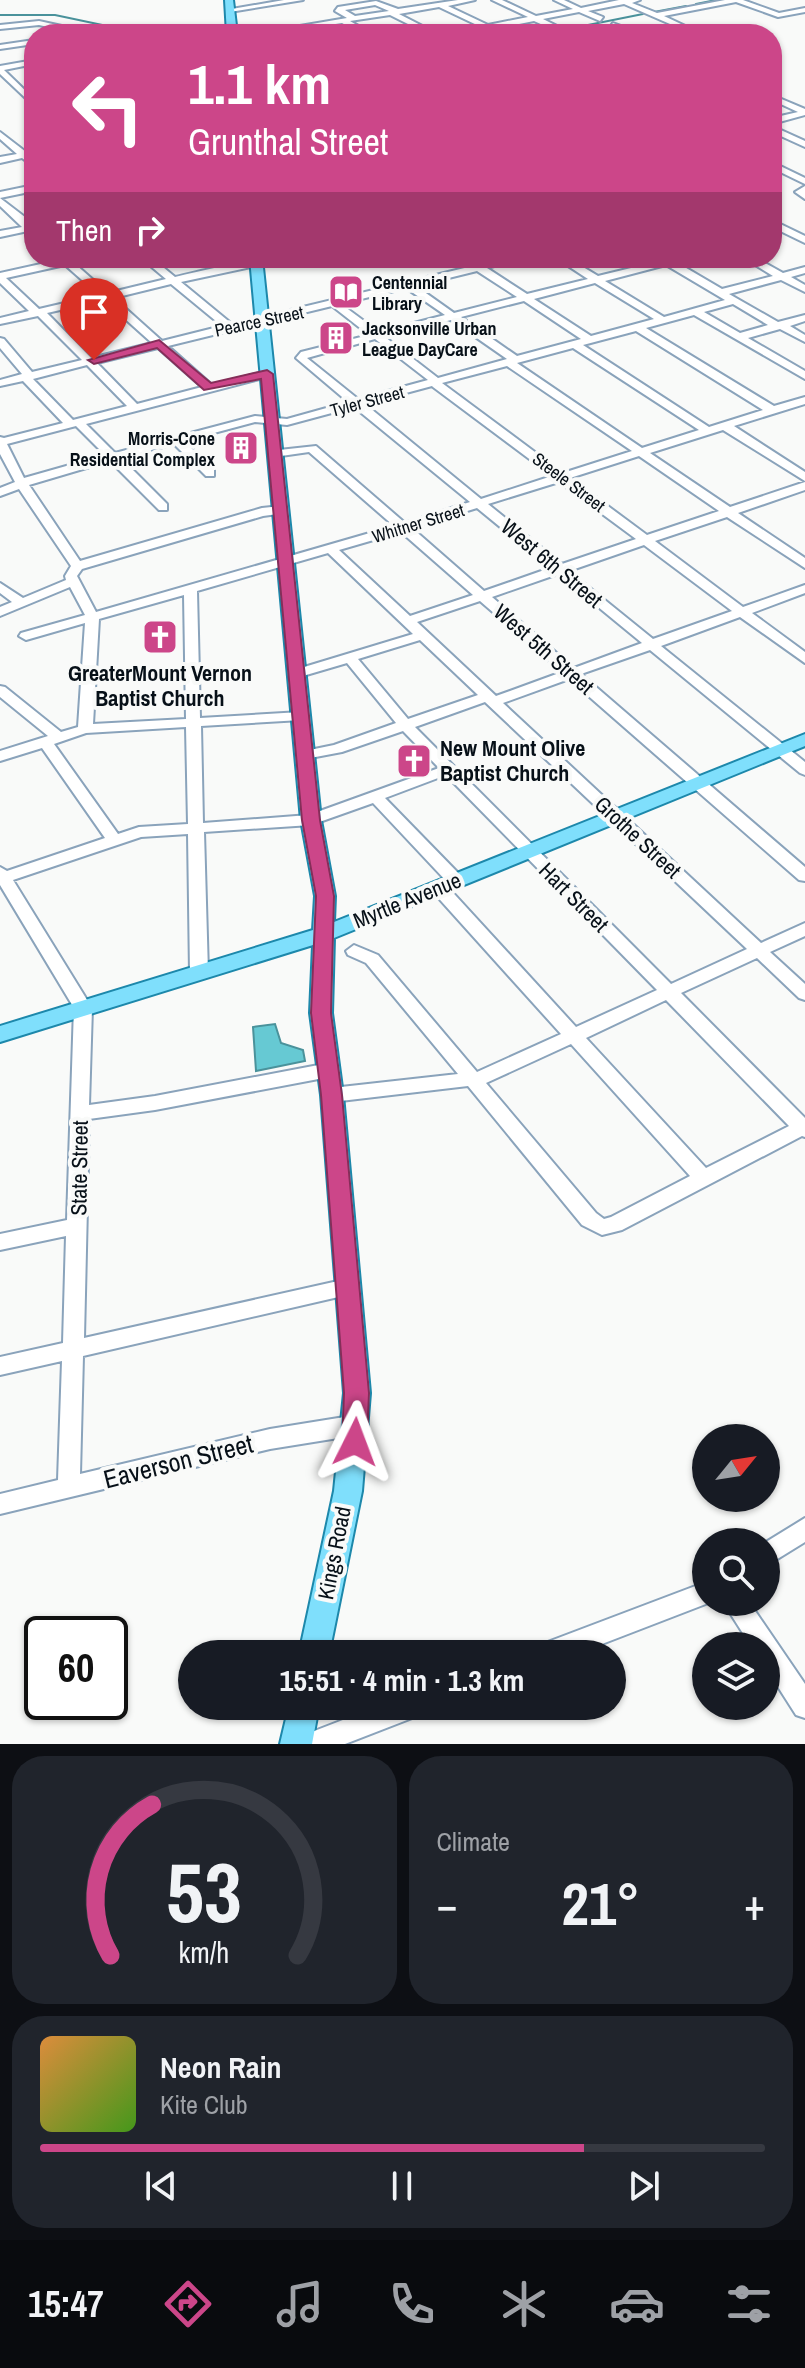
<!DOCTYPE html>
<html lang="en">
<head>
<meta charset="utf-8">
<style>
	:root { --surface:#171b24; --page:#20242c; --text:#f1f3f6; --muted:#9ea1a6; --line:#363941; --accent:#cc4689 }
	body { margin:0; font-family:"Archivo Narrow",sans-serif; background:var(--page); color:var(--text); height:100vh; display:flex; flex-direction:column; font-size:30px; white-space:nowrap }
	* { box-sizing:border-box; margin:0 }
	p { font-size:26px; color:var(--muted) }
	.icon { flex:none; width:44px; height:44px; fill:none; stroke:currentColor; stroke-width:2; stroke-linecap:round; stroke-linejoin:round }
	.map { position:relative; height:1744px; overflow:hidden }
	.sheet { display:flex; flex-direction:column; gap:12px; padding:12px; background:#0d0f14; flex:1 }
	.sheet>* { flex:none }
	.top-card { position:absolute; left:24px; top:24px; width:758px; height:244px; border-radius:32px; box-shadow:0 2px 6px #0004; background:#cc4689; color:#fff; overflow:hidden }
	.needle { width:52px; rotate:60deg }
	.fabs { position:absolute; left:692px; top:1424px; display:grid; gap:16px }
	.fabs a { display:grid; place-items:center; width:88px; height:88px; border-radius:50%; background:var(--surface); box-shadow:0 2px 6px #0004; font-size:40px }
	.speed { position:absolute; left:24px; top:1616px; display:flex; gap:16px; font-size:40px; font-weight:700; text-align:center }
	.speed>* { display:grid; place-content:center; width:104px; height:104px; border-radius:50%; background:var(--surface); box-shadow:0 2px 6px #0004; line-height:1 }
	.speed .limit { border:4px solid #111; border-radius:12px; background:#fff; color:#111 }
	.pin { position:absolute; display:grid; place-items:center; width:68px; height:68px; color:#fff; margin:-82px -34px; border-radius:50% 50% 50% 0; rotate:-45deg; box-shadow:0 0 8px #0007 }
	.pin .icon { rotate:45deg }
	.me { position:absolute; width:88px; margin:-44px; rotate:3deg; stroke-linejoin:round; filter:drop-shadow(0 0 6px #0008) }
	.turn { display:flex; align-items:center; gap:28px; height:168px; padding:0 32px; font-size:36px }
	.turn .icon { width:104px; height:104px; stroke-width:2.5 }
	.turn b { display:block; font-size:56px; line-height:68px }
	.then { display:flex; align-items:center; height:76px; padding:0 32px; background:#0003; gap:16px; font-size:30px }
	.big { font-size:60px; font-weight:800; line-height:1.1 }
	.sheet .card { flex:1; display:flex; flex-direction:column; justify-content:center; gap:12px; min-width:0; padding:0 28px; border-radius:32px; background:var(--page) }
	.sheet .dial { align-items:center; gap:0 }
	.dial svg { height:208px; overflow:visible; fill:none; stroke:var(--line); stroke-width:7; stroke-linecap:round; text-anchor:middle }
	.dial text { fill:var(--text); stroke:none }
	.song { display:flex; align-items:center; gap:24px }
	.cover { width:96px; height:96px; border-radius:12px; background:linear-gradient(135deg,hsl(30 70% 55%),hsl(100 70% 35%)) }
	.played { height:8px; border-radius:4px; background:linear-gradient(90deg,var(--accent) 75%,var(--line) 75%) }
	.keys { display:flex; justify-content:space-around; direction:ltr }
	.heat { display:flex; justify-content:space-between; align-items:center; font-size:44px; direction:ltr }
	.sheet .tiles { flex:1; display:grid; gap:12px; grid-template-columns:1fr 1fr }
	.card:last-child { grid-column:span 2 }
	.trip { position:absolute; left:178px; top:1640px; width:448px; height:80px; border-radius:40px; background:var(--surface); box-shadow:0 2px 6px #0004; font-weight:800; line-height:80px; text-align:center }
	.tab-bar { display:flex; height:128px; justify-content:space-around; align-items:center; background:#090b0e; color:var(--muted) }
	.tab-bar .icon { width:56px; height:56px }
	.tab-bar .on { color:var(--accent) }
	.tab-bar b { font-size:36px; color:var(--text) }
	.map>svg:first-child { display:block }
</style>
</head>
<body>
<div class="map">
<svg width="805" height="1744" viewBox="0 0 805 1744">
	<rect width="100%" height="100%" fill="#f9faf9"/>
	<path fill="#66c9d3" stroke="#4a929b" stroke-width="2" d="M275,1024L281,1043L303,1050L305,1061L256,1071L253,1027Z"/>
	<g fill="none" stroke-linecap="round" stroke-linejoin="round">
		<path stroke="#4a929b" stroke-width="2" d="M696,4L716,0
			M654,12L686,6
			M0,15H55L145,34
			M568,29L643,14
			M543,34L554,32"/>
		<defs>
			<path id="minor" d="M284,0H303L230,12L226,10Z
				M458,0H475L448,6L488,25L528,17L492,0H502L536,16L573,9L554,0H564L581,8L619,0H640L632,3L657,13L725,0H743L779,13L805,8V12L778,17L736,2L664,16L698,32L693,34L624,4L588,11L603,17L600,21L579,12L543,19L573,34H563L534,21L489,30L444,34L479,26L439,7L399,14L438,34H428L390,15L350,21L372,34H362L342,23L271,34H253L347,18L335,11L338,7L376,1L398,9ZM375,5L389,11L355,16L345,10Z
				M39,21L89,32L93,34H79L39,25L0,29V25Z
				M613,23L637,32L638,34H628L610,27Z
				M34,40V44L0,49V45Z
				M34,60V64L4,70L34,99V106L0,74V66Z
				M772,95L805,109V115L772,124V118L798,112L772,100Z
				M772,126L805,141V147L772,132Z
				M0,132L26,152H33L34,154L30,156L34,159V167L22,158L0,163V157L17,154L0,139Z
				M772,162L805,178V184L772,168Z
				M34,185V191L0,198V192Z
				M805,186V199L795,192Z
				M0,198L34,224V235L28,231L0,237V231L22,227L0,206Z
				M772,220L805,236V243L772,227Z
				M58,258H86L74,263L108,293L166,279L141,258H152L175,277C214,268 253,258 293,258L181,282L232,324L506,258H523L487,268L527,294L588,279L556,258H568L598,276L660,261L661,258H687L676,262L722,289L773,276L744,258H756L783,273L805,267V273L791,277L805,285V292L781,280L729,294L778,322L805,315V321L790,326L805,335V342L780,329L748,338L805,371V379L694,315L646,328L774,406L805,397V404L734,426L805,472V481L723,430L650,453L730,507L805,482V490L738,513L805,558V568L727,517L655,541L743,607L805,585V593L752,613L805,652V663L740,617L661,646L805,762V775L800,773L650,650L581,674L805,867V881L799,880L569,679L503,703L761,943L805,923V936L770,952L805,984V1000L799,998L757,958L681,993L805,1118V1137L802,1136L622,1230L602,1235L582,1225L468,1086L332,1102L326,1100L323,1095L326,1090L332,1088L458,1074L366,963L348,955L346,951L354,945L378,955L477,1072L561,1034L433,892L431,888L433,884H445L576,1027L657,990L446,775L385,798L462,877L464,881L456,886L450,885L373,803L311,825L204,832L208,973L205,977H193L190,973L188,834L141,837L13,880L92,1008L89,1105L155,1096L329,1063L335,1065L338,1070L335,1075L329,1077L155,1110L89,1119L84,1338L347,1279L354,1281L357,1287L354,1293L347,1295L83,1356L80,1474L270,1429L357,1415L365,1418L368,1425L365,1432L357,1435L270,1449L0,1514V1494L58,1480L62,1361L0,1375V1357L63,1343L66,1236L0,1250V1234L67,1220L74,1008L0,885V867L7,871L105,838L42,748L0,761V751L48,736L0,697V686L5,687L61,732L78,727L85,623L26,640L19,636L21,633L85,615L70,587L0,616V607L12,602L0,593V583L23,598L66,580L65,576L71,566L19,489L0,496V488L15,482L0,454V437L4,438L63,423L23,381L0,386V380L22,374L0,348V338L4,339L32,372L82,360L38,316L0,324V318L29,311L0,283V273L59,260ZM65,265L99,295L39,309L6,278ZM666,265L725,300L664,317L605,281ZM477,271L517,297L454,313L416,286ZM595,283L654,319L591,336L534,299ZM171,284L222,326L162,341L114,298ZM406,288L445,315L379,332L341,304ZM104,300L152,343L91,358L47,313ZM524,301L581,339L517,356L461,317ZM733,304L768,325L740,333L704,312ZM332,306L369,335L301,352L296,358L348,402L287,419L255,416L115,453L86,424L271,376V372L267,371L212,385L168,346ZM451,320L507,359L438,378L385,337ZM636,331L763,410L709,427L583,345ZM375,339L428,380L358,399L307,358ZM158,348L202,387L137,404L97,363ZM573,348L699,430L642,448L517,363ZM87,365L127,406L73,420L33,379ZM507,366L632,451L563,473L442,383ZM432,386L433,387L552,476L481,499L365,404ZM354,407L470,502L405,523L316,446L270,451L268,453L274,457L309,452L394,526L96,612L77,576L82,569L263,516L285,513L287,510L281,506L262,508L80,561L29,485L110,461L159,510H167V504L121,458L174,444L206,476H214V470L184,441L255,422L287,425ZM76,426L105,455L24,478L7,444ZM639,456L719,511L647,535L570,478ZM559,482L636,539L562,564L488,504ZM477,508L550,568L484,591L412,528ZM401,532L473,595L410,616L339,550ZM644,545L732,611L653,639L569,571ZM328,553L413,634L291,671L289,674L291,677L296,678L347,663L396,723L334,745L300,752L298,755L305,759L342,752L403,731L439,768L309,815L203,823L201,726L301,720L308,716L301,712L200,718L197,591ZM558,574L642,643L574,668L492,597ZM184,595L186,719L93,724L99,619ZM480,601L562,672L496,696L417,622ZM420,640L478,695L408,719L358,659ZM485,702L747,949L671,984L415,727ZM186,727L188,824L139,827L118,834L54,744L86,733ZM666,1000L789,1126L706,1168L586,1038ZM571,1044L690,1176L611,1217L604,1219L596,1213L486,1083Z
				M805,1518V1542L766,1566V1542Z
				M706,1582V1602H711L576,1654H533L537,1646Z
				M723,1602H749L805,1684V1718L796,1715L766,1668V1646H751Z
				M379,1706H423L420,1715L345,1744H301L304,1735Z"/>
			<path id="major" d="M225,0H233L237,34H227Z
				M250,258H262L321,820L335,896L334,922L805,734V746L334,938L332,1013L343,1095L370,1393L362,1491L329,1654H299L334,1491L344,1393L321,1095L310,1013L313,945L0,1042V1026L313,930L315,896L301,820Z
				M289,1706H319L312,1744H280Z"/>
		</defs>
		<use href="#minor" stroke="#8aa3bb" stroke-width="4"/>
		<use href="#major" stroke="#1d88ab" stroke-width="4"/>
		<use href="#minor" fill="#fff" fill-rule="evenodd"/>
		<use href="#major" fill="#7fdffc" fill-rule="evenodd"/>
	</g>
	<path fill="#cc4689" stroke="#852e59" stroke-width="2" d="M159,340L211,383L267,370L273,374L320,820L334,896L331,1013L342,1095L369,1393L367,1442L363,1449L355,1453L346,1449L342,1442L344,1393L321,1095L311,1013L316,896L302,820L261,379L204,390L157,348L94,364L88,360Z"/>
	<defs>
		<symbol id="library-square" viewBox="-11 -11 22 22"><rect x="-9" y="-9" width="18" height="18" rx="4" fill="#cc4689" stroke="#f9faf9"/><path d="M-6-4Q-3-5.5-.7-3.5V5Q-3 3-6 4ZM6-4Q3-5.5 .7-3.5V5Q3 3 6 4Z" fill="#fff"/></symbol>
		<symbol id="building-square" viewBox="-11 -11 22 22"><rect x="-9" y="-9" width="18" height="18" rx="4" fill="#cc4689" stroke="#f9faf9"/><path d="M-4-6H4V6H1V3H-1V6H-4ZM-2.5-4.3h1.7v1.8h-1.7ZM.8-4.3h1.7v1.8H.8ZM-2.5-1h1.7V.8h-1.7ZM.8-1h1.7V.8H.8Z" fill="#fff"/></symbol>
		<symbol id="church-square" viewBox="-11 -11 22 22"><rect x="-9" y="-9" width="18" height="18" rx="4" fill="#cc4689" stroke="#f9faf9"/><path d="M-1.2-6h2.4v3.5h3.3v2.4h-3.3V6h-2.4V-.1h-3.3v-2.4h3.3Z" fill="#fff"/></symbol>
	</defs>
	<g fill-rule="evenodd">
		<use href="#library-square" x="326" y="272" width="40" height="40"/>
		<use href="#building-square" x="316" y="318" width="40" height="40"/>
		<use href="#building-square" x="221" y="428" width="40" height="40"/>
		<use href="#church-square" x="140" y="617" width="40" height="40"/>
		<use href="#church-square" x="394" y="741" width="40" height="40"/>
	</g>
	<g text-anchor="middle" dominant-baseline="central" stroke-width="8" stroke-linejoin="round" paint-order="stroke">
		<g font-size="18" font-weight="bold" fill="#071018" stroke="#f9faf9" text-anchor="start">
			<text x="372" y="282">Centennial<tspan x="372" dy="21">Library</tspan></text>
			<text x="362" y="328">Jacksonville Urban<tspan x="362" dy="21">League DayCare</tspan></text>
			<text x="215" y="438" text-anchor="end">Morris-Cone<tspan x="215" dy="21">Residential Complex</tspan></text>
		</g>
		<g font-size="18" fill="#071018" stroke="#f9faf9">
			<text transform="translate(259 321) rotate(-12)">Pearce Street</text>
			<text transform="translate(367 401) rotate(-15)">Tyler Street</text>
			<text transform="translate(569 482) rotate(37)">Steele Street</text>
			<text transform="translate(418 523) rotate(-17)">Whitner Street</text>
		</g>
		<g font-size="22" fill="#071018" stroke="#f9faf9">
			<text transform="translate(552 563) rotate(40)">West 6th Street</text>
			<text transform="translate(544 649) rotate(41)">West 5th Street</text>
			<text transform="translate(638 837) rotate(43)">Grothe Street</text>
			<text transform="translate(574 897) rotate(45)">Hart Street</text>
			<text transform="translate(407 900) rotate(-22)">Myrtle Avenue</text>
			<text transform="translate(79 1168) rotate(-89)">State Street</text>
			<text transform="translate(334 1553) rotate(-79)">Kings Road</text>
		</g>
		<g font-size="22" font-weight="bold" fill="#071018" stroke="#f9faf9">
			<text x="160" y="673">GreaterMount Vernon<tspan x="160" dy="25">Baptist Church</tspan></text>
			<text x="440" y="748" text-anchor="start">New Mount Olive<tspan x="440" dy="25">Baptist Church</tspan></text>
		</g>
		<g font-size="26" fill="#071018" stroke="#f9faf9">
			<text transform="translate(178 1461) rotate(-14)">Eaverson Street</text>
		</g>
	</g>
</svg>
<div class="fabs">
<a><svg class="needle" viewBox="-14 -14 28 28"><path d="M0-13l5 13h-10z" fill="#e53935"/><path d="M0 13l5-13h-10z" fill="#9ea1a6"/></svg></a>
<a><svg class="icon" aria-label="search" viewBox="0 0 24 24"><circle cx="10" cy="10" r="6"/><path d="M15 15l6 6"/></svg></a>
<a><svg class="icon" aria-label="layers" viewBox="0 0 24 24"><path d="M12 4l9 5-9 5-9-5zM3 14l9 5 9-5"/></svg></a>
</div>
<div class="speed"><div class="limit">60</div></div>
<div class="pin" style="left:94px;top:360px;background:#d93025"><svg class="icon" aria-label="arrive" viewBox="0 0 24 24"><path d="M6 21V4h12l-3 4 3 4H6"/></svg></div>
<svg class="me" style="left:355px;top:1442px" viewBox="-20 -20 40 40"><path d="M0-17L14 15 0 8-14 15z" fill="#cc4689" stroke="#fff" stroke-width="4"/></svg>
<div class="trip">15:51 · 4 min · 1.3 km</div>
<div class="top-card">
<div class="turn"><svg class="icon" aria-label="left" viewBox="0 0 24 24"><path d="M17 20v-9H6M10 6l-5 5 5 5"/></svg><div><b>1.1 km</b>Grunthal Street</div></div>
<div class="then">Then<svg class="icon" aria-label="right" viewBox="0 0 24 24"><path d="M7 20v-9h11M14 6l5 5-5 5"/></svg></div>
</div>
</div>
<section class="sheet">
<div class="tiles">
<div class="card dial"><svg viewBox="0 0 100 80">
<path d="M14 69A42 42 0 1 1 86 69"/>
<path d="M14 69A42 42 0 0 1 30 11" stroke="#cc4689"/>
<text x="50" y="56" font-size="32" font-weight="700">53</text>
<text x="50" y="72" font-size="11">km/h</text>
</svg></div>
<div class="card"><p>Climate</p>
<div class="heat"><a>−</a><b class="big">21°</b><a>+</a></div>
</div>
<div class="card">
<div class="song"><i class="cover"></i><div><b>Neon Rain</b><p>Kite Club</p></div></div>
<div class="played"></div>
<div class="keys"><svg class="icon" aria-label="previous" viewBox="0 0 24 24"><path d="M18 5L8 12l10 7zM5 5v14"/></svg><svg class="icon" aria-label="pause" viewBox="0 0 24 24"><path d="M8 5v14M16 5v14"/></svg><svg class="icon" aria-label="next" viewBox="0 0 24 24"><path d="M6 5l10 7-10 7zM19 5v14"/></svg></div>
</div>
</div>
</section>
<nav class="tab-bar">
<b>15:47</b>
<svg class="icon on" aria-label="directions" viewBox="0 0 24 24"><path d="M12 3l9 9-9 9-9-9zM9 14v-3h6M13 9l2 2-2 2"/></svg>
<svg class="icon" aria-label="music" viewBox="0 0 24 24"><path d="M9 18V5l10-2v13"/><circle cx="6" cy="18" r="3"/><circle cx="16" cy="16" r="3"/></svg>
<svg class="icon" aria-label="phone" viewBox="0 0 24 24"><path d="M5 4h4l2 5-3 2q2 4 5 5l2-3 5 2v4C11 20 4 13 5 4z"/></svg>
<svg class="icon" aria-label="climate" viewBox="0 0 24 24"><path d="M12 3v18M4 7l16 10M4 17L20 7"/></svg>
<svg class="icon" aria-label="car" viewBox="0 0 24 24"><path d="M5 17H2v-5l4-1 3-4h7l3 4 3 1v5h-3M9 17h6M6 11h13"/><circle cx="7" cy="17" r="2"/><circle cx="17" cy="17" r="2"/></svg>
<svg class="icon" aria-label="filters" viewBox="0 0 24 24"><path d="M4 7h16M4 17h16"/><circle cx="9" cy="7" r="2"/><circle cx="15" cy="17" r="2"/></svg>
</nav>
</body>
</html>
